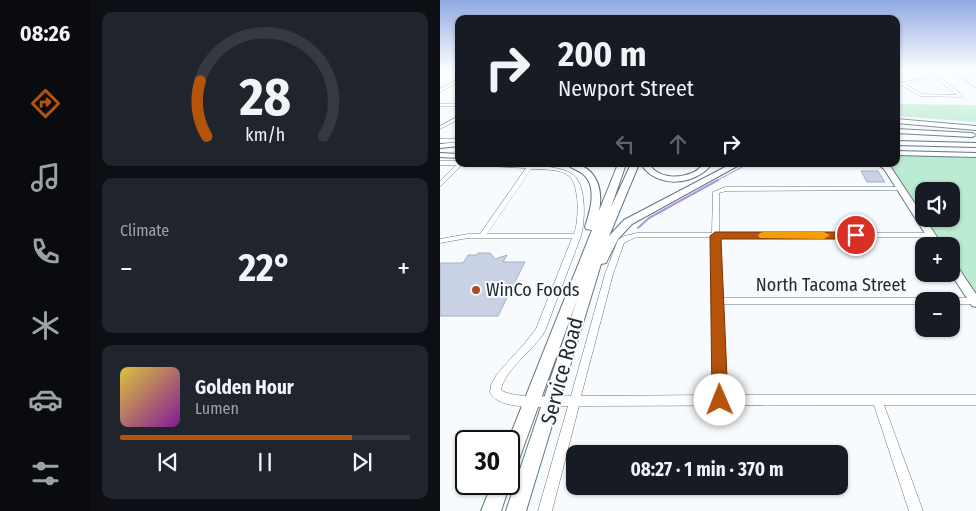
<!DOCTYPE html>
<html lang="en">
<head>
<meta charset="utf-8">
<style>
	:root { --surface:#171b24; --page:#20242c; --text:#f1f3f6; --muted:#9ea1a6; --line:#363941; --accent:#b45309 }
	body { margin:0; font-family:"Fira Sans Condensed",sans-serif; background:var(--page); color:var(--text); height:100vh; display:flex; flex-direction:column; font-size:19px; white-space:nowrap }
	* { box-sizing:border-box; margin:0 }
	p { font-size:16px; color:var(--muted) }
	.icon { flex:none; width:28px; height:28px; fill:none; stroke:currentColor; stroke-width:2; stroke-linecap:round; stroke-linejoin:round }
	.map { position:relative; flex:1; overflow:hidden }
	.details { display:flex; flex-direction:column; gap:12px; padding:12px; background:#0d0f14; width:350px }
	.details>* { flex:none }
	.guide { position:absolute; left:15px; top:15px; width:445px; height:152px; border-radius:10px; box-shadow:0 1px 4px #0004; background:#171b24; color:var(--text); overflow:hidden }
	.fabs { position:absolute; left:475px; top:182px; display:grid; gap:10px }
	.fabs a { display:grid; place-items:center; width:45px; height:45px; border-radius:10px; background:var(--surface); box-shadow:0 1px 4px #0004; font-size:25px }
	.speed { position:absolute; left:15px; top:430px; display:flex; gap:10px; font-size:25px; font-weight:700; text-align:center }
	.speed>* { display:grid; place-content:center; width:65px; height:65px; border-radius:50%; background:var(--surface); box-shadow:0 1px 4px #0004; line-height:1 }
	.speed .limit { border:2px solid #111; border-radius:8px; background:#fff; color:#111 }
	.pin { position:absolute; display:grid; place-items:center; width:42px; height:42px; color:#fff; margin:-21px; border:2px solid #fff; border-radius:50%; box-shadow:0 1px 5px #0007 }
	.me { position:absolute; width:55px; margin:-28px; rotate:359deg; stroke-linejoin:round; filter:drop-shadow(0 0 4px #0008) }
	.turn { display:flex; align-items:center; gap:18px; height:105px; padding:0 20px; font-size:22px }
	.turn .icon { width:65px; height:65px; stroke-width:2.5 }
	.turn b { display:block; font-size:35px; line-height:42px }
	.lanes { display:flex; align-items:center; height:48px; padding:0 20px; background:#0003; justify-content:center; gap:25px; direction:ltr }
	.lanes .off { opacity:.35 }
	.big { font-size:38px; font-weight:700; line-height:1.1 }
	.details .tile { flex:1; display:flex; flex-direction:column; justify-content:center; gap:8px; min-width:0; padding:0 18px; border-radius:10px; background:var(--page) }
	.details .dial { align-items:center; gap:0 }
	.dial svg { height:130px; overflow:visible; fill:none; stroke:var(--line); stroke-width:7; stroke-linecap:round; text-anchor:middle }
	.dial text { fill:var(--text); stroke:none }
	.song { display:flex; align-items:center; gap:15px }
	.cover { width:60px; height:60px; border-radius:8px; background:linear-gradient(135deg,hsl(50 70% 55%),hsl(290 70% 35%)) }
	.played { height:5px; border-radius:2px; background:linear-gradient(90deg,var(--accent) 80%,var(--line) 80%) }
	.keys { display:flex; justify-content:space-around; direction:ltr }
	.heat { display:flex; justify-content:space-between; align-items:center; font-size:28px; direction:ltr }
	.trip { position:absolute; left:126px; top:445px; width:282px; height:50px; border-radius:10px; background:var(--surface); box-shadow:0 1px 4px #0004; font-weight:700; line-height:50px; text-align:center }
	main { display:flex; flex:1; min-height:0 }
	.menu { display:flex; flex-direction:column; width:90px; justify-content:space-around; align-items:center; background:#090b0e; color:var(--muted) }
	.menu .icon { width:35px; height:35px }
	.menu .on { color:var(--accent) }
	.menu b { font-size:22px; color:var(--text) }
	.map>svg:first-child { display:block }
</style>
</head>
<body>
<main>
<nav class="menu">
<b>08:26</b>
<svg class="icon on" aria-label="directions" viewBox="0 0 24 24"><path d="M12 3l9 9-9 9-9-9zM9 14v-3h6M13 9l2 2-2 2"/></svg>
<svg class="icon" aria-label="music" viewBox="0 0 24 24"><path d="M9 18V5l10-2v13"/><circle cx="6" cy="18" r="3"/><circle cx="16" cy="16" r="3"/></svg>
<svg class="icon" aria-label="phone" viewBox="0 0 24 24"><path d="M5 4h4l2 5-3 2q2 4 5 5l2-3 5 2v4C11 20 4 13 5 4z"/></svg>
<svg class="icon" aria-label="climate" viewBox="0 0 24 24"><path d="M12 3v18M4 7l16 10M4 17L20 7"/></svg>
<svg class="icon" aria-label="car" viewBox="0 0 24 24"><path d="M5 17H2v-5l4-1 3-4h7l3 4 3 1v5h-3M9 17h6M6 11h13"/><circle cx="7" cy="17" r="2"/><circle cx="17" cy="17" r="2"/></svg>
<svg class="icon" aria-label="filters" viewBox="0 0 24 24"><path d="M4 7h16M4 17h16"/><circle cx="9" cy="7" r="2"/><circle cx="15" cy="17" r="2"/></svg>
</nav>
<section class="details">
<div class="tile dial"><svg viewBox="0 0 100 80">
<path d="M14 69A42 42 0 1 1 86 69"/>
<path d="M14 69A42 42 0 0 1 10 35" stroke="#b45309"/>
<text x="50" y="56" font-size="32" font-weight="700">28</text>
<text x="50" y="72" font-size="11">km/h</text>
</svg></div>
<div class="tile"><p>Climate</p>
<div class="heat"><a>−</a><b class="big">22°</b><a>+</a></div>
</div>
<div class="tile">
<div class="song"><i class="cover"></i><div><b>Golden Hour</b><p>Lumen</p></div></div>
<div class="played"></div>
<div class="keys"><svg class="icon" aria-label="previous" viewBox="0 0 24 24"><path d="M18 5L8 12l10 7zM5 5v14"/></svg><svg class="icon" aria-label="pause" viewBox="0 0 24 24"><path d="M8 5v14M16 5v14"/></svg><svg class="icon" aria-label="next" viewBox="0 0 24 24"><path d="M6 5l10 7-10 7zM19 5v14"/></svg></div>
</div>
</section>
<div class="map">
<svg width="536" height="511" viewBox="0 0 536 511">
	<rect width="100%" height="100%" fill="#f7fbfe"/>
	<path fill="#bbebd3" d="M456,104L536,105V122L456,116Z
		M456,155L536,158V293L511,256V246H505L486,219H511V191H484V216L449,164H456Z"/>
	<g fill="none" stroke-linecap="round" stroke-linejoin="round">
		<path stroke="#ae98da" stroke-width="1" d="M507,69L536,88
			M456,74L479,69
			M276,181L304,166"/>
		<path stroke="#ae98da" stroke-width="2" d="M198,228L209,218L278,180"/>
	</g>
	<path fill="#c9d2e5" stroke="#a8b1c3" d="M421,171H438L445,182H427Z
		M38,253H50L55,259L67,255L63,262H85L58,316H0V263H23L28,255H37Z"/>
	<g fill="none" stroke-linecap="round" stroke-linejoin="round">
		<defs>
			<path id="minor" d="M483,69C492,69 514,89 522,95V97L480,96L461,85L456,86V84L492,76ZM494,77L517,95L481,94L465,84Z
				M527,69H531L536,72V74Z
				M19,79V82L0,92V89Z
				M0,104H19V106H0Z
				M19,116V119L0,129V126Z
				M0,139H19V142L0,143Z
				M0,161H19V164H23L2,185L0,186V181L16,165H0Z
				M45,164C63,163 119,164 132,174C147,184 145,221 141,236L105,331C94,350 64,370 61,390C73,399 114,396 131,396L165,274L178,240L184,236L197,233H272L273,192L285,187H462V189L460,190L286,191L279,193V233H491L495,235L491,237H279L281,298H536V304H511V301H484V304H281L285,395H536V405H444L483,511H469L434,405L139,406L112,511H98L128,406C109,406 58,412 50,392L51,385L57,374L85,343L96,329L132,238H28L0,243V239L28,234H40L86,168L48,166ZM91,169C103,170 119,168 129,176C140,185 139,222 134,234H47ZM197,237H272L275,395L141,396L173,274L184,243L190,240Z"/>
			<path id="major" d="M456,151L536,153V157L456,155Z
				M437,164H446L450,166L503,246H493L444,169Z
				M511,262L515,263L536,294V307L532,306L511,274Z"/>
			<path id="highway" d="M456,119L536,126V130L456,123Z
				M456,129L532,133L536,135L532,137L456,133Z
				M456,141L536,143V147L456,145Z
				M19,142V146L0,148V144Z
				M0,153L19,154V158L0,157Z
				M126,164C154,162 164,186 159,211L178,164H186L171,207L191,164H199L169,236L184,220L291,164H301L192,224L178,239L166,263L161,264L86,511H66L138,297L78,462L75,468L69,471L68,441L152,230L146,229L145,227C150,211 158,187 143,174C138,170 131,168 126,164Z
				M201,164H209C218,178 237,179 252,173C261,169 261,163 272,164C255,186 216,189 201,164Z
				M69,480L70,484L61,511H41L52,484H69Z"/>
		</defs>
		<use href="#minor" stroke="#647782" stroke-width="1"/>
		<use href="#major" stroke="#647782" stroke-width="2"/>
		<use href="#highway" stroke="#647782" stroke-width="2"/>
		<use href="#minor" fill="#fff" fill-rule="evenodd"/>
		<use href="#major" fill="#fff" fill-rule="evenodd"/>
		<use href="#highway" fill="#fff" fill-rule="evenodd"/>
	</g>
	<linearGradient id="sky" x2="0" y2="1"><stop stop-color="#91a9e2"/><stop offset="0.49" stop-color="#fbfdff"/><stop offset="1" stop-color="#fbfdff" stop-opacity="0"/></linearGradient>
	<rect width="536" height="141" fill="url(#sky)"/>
	<path fill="#b45309" stroke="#753606" d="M275,232H416L422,235L416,239H281L288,400L285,406L280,408L274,406L272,400L270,236Z"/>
	<path fill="#f59e0b" d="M323,232H384L390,235L384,239L320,238L318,236L320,233Z"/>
	<circle fill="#b14b1d" stroke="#f7fbfe" stroke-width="2" cx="36" cy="290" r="5"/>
	<g text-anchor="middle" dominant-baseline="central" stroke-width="4" stroke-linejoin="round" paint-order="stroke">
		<g font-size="18" fill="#222a2e" stroke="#f7fbfe">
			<text x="391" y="285">North Tacoma Street</text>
		</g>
		<g font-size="18" fill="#222a2e" stroke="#f7fbfe" text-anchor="start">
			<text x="46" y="290">WinCo Foods</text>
		</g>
		<g font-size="21" fill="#222a2e" stroke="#f7fbfe">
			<text transform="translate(122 371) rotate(-75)">Service Road</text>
		</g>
	</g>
</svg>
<div class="fabs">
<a><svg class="icon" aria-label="sound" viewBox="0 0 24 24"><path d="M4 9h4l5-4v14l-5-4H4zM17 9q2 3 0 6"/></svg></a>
<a>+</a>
<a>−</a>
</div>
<div class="speed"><div class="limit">30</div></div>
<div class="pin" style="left:416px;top:235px;background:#d93025"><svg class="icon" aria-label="arrive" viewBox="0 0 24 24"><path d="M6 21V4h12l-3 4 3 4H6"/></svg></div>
<svg class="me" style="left:280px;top:400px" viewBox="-20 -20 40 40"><circle r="19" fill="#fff"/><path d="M0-13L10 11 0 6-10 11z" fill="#b45309"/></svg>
<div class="trip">08:27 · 1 min · 370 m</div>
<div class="guide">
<div class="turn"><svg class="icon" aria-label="right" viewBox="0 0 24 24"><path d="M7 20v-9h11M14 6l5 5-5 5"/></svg><div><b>200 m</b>Newport Street</div></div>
<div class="lanes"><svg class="icon off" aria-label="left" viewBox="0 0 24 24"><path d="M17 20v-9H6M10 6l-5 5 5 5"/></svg><svg class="icon off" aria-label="ahead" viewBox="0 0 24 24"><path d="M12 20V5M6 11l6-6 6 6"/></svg><svg class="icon" aria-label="right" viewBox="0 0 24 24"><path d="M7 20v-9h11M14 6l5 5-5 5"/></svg></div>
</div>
</div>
</main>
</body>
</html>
